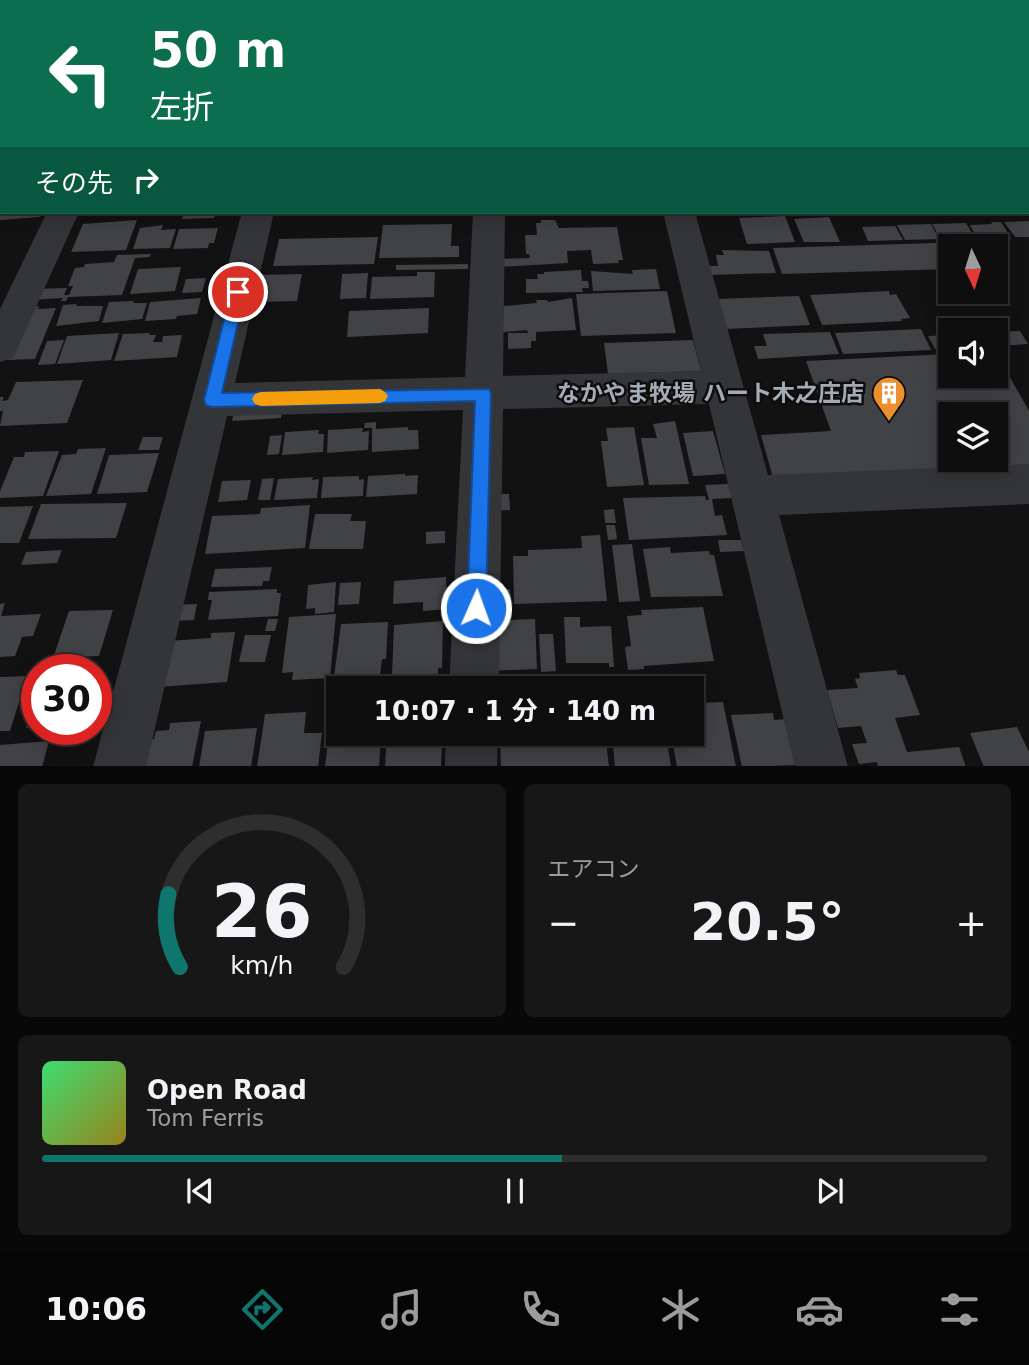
<!DOCTYPE html>
<html lang="ja">
<head>
<meta charset="utf-8">
<style>
	:root { --surface:#0e0e0e; --page:#171717; --text:#f1f3f6; --muted:#9b9c9e; --line:#2e2e2e; --accent:#0f766e }
	body { margin:0; font-family:"DejaVu Sans","Noto Sans JP",sans-serif; background:var(--page); color:var(--text); height:100vh; display:flex; flex-direction:column; font-size:26px; white-space:nowrap }
	* { box-sizing:border-box; margin:0 }
	p { font-size:23px; color:var(--muted) }
	.icon { flex:none; width:38px; height:38px; fill:none; stroke:currentColor; stroke-width:2; stroke-linecap:round; stroke-linejoin:round }
	.map { position:relative; height:766px; overflow:hidden }
	.side { display:flex; flex-direction:column; gap:18px; padding:18px; background:#080808; flex:1 }
	.side>* { flex:none }
	.guide { position:absolute; left:0px; top:0px; width:1029px; height:214px; box-shadow:0 4px 18px #0003,0 0 0 2px var(--line); background:#0b6e4f; color:#fff; overflow:hidden }
	.needle { width:46px; rotate:176deg }
	.tools { position:absolute; left:938px; top:234px; display:grid; gap:14px }
	.tools a { display:grid; place-items:center; width:70px; height:70px; border-radius:0px; background:var(--surface); box-shadow:0 4px 18px #0003,0 0 0 2px var(--line); font-size:35px }
	.speed { position:absolute; left:21px; top:654px; display:flex; gap:14px; font-size:35px; font-weight:700; text-align:center }
	.speed>* { display:grid; place-content:center; width:91px; height:91px; border-radius:50%; background:var(--surface); box-shadow:0 4px 18px #0003,0 0 0 2px var(--line); line-height:1 }
	.speed .limit { border:10px solid #d22; background:#fff; color:#111 }
	.pin { position:absolute; display:grid; place-items:center; width:60px; height:60px; color:#fff; margin:-30px; border:4px solid #fff; border-radius:50%; box-shadow:0 2px 7px #0007 }
	.me { position:absolute; width:77px; margin:-38px; rotate:2deg; stroke-linejoin:round; filter:drop-shadow(0 0 5px #0008) }
	.turn { display:flex; align-items:center; gap:24px; height:147px; padding:0 35px; font-size:32px }
	.turn .icon { width:91px; height:91px; stroke-width:2.5 }
	.turn b { display:block; font-size:49px; line-height:60px }
	.then { display:flex; align-items:center; height:66px; padding:0 35px; background:#0003; gap:14px; font-size:26px }
	.big { font-size:52px; font-weight:700; line-height:1.1 }
	.side .widget { flex:1; display:flex; flex-direction:column; justify-content:center; gap:10px; min-width:0; padding:0 24px; border-radius:10px; background:var(--page) }
	.side .dial { align-items:center; gap:0 }
	.dial svg { height:182px; overflow:visible; fill:none; stroke:var(--line); stroke-width:7; stroke-linecap:round; text-anchor:middle }
	.dial text { fill:var(--text); stroke:none }
	.song { display:flex; align-items:center; gap:21px }
	.cover { width:84px; height:84px; border-radius:10px; background:linear-gradient(135deg,hsl(140 70% 55%),hsl(50 70% 35%)) }
	.played { height:7px; border-radius:4px; background:linear-gradient(90deg,var(--accent) 55%,var(--line) 55%) }
	.keys { display:flex; justify-content:space-around; direction:ltr }
	.heat { display:flex; justify-content:space-between; align-items:center; font-size:38px; direction:ltr }
	.side .tiles { flex:1; display:grid; gap:18px; grid-template-columns:1fr 1fr }
	.widget:last-child { grid-column:span 2 }
	.trip { position:absolute; left:326px; top:676px; width:378px; height:70px; border-radius:0px; background:var(--surface); box-shadow:0 4px 18px #0003,0 0 0 2px var(--line); font-weight:700; line-height:70px; text-align:center }
	.dock { display:flex; height:112px; justify-content:space-around; align-items:center; background:#060606; color:var(--muted) }
	.dock .icon { width:49px; height:49px }
	.dock .current { color:var(--accent) }
	.dock b { font-size:32px; color:var(--text) }
	.map>svg:first-child { display:block }
</style>
</head>
<body>
<div class="map">
<svg width="1029" height="767" viewBox="0 0 1029 767">
	<rect width="100%" height="100%" fill="#121213"/>
	<path fill="#414246" fill-rule="evenodd" d="M0,212H42L40,217L0,220Z
		M184,212H221L213,218L182,219Z
		M365,212H408V214L364,216Z
		M785,216L795,242L747,244L739,218Z
		M829,217L840,242H804L794,219Z
		M137,220L126,250L71,252L83,224Z
		M541,220H555L559,228L617,227L623,260H618L619,263L593,264L591,250L567,251L568,263L497,267V259L530,258L529,254H526L525,235H537L536,223H541Z
		M1029,221V237H1015L1004,222Z
		M991,222H1001L1011,238H977L970,225L992,224Z
		M966,223L975,238L941,239L932,224Z
		M452,224L451,246H459V257L379,258L383,225Z
		M931,224L939,239L905,240L897,225Z
		M163,225L161,230L176,229L170,248L133,249L140,228Z
		M895,226L903,240L868,241L862,227Z
		M218,228L214,243H209L208,248L173,249L179,229Z
		M378,237L374,264L273,266L279,239Z
		M967,242L970,247H950V252H938L937,259L944,265L950,264V269L782,274L773,248Z
		M722,250L769,251L776,273L710,275L707,266H718L716,255H724Z
		M151,254L149,257L135,258L122,295L68,297L66,301H61L63,298L30,300L34,289L67,288L64,295H69L73,286H68L75,268L84,267L85,264L114,262L117,255Z
		M468,264V269L396,270V265Z
		M181,267L175,291L130,294L138,269Z
		M656,269L660,289L593,291L591,271L633,274L632,270Z
		M581,270L582,281H588L589,288H582L583,292L526,293V279H538L537,274H544V272Z
		M417,272H435L434,297L370,299L372,277L417,276Z
		M368,273L366,298L340,299L342,274Z
		M302,274L297,301L250,302L256,275Z
		M206,278L202,292L182,293L186,279Z
		M667,291L676,333L581,336L576,294Z
		M889,291L890,295L896,294L910,318L901,319L902,321L822,325L810,295Z
		M799,296L810,325L725,329L717,299Z
		M201,298L197,314L177,316L176,319L145,321L150,302Z
		M572,298L576,330L536,332V341H531V348L508,349V333H528L527,330L492,333L493,311L504,310V306L537,303L536,300H547L548,302Z
		M134,301L133,303H147L142,319L102,323L109,302Z
		M77,304L76,306H103L99,321L56,326L63,305Z
		M39,306L38,309L56,308L35,359L5,360L29,307Z
		M429,308L428,333L347,337L349,311Z
		M921,329L931,350L843,354L835,333Z
		M1020,331L1028,344L996,346V332Z
		M830,332L839,354L758,359L754,346H767L763,334Z
		M119,333L111,360L57,364L67,336Z
		M150,333L149,335H156L153,342H162L163,336L182,335L177,357L114,361L123,334Z
		M950,335V348L935,349L928,336Z
		M64,340L55,364L38,365L47,341Z
		M693,340L701,371L608,374L604,343Z
		M996,352H999L1007,367H1004L1029,411V472L775,485L761,435L831,431L806,361L950,354V376H996ZM950,415H996V460H950Z
		M83,380L67,423L0,426L3,411H0V397H4L2,401L8,400L16,382Z
		M285,391L281,418L232,421L238,394Z
		M675,421L689,484L649,485L641,438H657L653,424Z
		M376,422V429L408,427V430H418L419,449L372,452V428H364L365,423Z
		M634,427L644,485L607,487L601,441H608L606,428Z
		M363,428L362,432L369,431L368,450L327,453L328,430Z
		M319,430L318,434H324L323,452L282,455L285,432Z
		M713,431L725,474L693,476L683,433Z
		M282,435L279,454L267,455L270,436Z
		M143,437H163L159,450H138Z
		M106,448L91,494L46,496L62,455L76,454L78,449Z
		M59,451L43,496L0,498V491L14,457H24L25,452Z
		M159,453L147,492L97,494L109,455Z
		M405,474V476L418,475L417,494L366,497L368,476Z
		M359,476V480L364,479L363,496L321,498L323,477Z
		M313,477L312,480L319,479L317,498L274,500L278,479Z
		M274,478L270,500H258L262,479Z
		M251,480L247,500L218,502L222,481Z
		M728,484L732,498L712,499L715,516L722,515L727,535L629,540L623,498L705,496L706,500H709L705,485Z
		M487,494H509L510,510L486,511Z
		M127,503L116,538L28,539L41,504Z
		M310,505L305,548L205,554L212,516L260,514L261,508Z
		M33,506L19,543H0V507Z
		M614,509L616,523H605L604,510Z
		M315,514H352L350,521H366L363,549H309Z
		M606,525H615L617,539L608,540Z
		M445,531V543L426,544V532Z
		M600,535L607,601L514,604L513,556H528V550L582,548L581,536Z
		M718,540H741L744,551L720,552Z
		M632,544L640,601L619,602L612,545Z
		M670,547L671,553L709,551L710,555H714L723,596L651,597L643,549Z
		M62,550L57,563L21,565L26,552Z
		M272,567L269,581H263L262,586L211,587L215,569Z
		M446,577L447,609L423,611V602L393,604L394,581Z
		M336,582L334,612L315,614V608L306,609L308,585Z
		M361,582L359,604L338,605L340,583Z
		M277,589V593H281L278,616L208,620L212,600H208L209,592Z
		M510,589L511,604L489,606L488,591Z
		M5,603L1,616L41,614L33,636L22,637L15,656L0,657V604Z
		M197,604L194,620L169,621L173,605Z
		M703,607L714,661L644,666V669L628,670L625,647L631,646L627,616L642,615L641,610Z
		M113,610L99,656L53,658L69,611Z
		M336,614L330,678L292,680L293,672L282,673L289,617Z
		M564,617H580V627L611,626L614,667H609V663H566Z
		M268,619H278L275,631H265Z
		M535,619L537,669L487,671L486,621Z
		M443,621L442,668H438V674L392,677L394,625Z
		M388,622L386,659H382L380,676L334,677L341,624Z
		M235,632L227,682L157,687L167,641L211,638V633Z
		M539,634H553L556,671L541,672Z
		M245,635H271L265,662H239Z
		M896,670L898,675H905L920,715L895,718L907,752L959,747L966,767H878L877,762L859,764L852,744L867,743L861,726L838,728L827,690L858,688L855,679L860,678L859,673Z
		M27,676L10,731H0V677Z
		M36,693L37,727L26,728Z
		M723,702L736,767H677L671,733H691V720H704L701,703Z
		M306,712L304,733H322L318,767H257L265,714Z
		M773,713L774,720L786,719L797,765L742,767L731,715Z
		M201,721L192,767H137L143,740L154,739L156,731L169,730L170,723Z
		M338,723V733H381L379,767H325L330,724Z
		M1017,727L1029,752V767H984L970,733Z
		M257,728L251,767H199L205,731Z
		M387,733H442L441,767H385Z
		M515,733H556L557,743H571L570,733H605L609,767H501L500,739H515Z
		M612,733H666L671,767H615Z
		M49,741L42,767H0V745Z"/>
	<g fill="none" stroke-linecap="round" stroke-linejoin="round">
		<path fill="#333538" fill-rule="evenodd" d="M161,0H185L160,2Z
			M299,0H323L298,2Z
			M483,0H507V2H483Z
			M613,0H637V2H613Z
			M903,0H927L928,2H904Z
			M1027,152L1029,153V174H1027Z
			M0,166H2V186H0Z
			M47,212H79L13,358L0,362V309Z
			M242,212H274L235,383L465,377L473,212H505L503,376L701,371L663,212H695L768,475L1029,464V504L779,515L848,767H795L709,404L503,409L499,688H449L463,410L227,416L146,767H93Z
			M446,733H498L497,767H445Z"/>
	</g>
	<path fill="#1a73e8" stroke="#114b97" stroke-width="2" d="M238,287L245,292L222,393L489,389L491,394L486,608L483,615L476,617L469,615L467,608L475,401L212,407L206,405L204,400L231,292Z"/>
	<path fill="#f59e0b" d="M380,389L385,392L388,396L385,401L380,403L261,406L255,404L252,399L255,394L261,392Z"/>
	<defs>
		<symbol id="building-pin" viewBox="-11 -11 22 30"><path d="M0 17L-7.5 6A9.5 9.5 0 1 1 7.5 6Z" fill="#ed8e31" stroke="#0d0d0e"/><path d="M-4-6H4V6H1V3H-1V6H-4ZM-2.5-4.3h1.7v1.8h-1.7ZM.8-4.3h1.7v1.8H.8ZM-2.5-1h1.7V.8h-1.7ZM.8-1h1.7V.8H.8Z" fill="#fff"/></symbol>
	</defs>
	<g fill-rule="evenodd">
		<use href="#building-pin" x="870" y="374" width="38" height="52"/>
	</g>
	<g text-anchor="middle" dominant-baseline="central" stroke-width="5" stroke-linejoin="round" paint-order="stroke">
		<g font-size="23" font-weight="bold" fill="#a4abb4" stroke="#0d0d0e" text-anchor="end">
			<text x="864" y="393">なかやま牧場 ハート木之庄店</text>
		</g>
	</g>
</svg>
<div class="tools">
<a><svg class="needle" viewBox="-14 -14 28 28"><path d="M0-13l5 13h-10z" fill="#e53935"/><path d="M0 13l5-13h-10z" fill="#9b9c9e"/></svg></a>
<a><svg class="icon" aria-label="sound" viewBox="0 0 24 24"><path d="M4 9h4l5-4v14l-5-4H4zM17 9q2 3 0 6"/></svg></a>
<a><svg class="icon" aria-label="layers" viewBox="0 0 24 24"><path d="M12 4l9 5-9 5-9-5zM3 14l9 5 9-5"/></svg></a>
</div>
<div class="speed"><div class="limit">30</div></div>
<div class="pin" style="left:238px;top:292px;background:#d93025"><svg class="icon" aria-label="arrive" viewBox="0 0 24 24"><path d="M6 21V4h12l-3 4 3 4H6"/></svg></div>
<svg class="me" style="left:476px;top:608px" viewBox="-20 -20 40 40"><circle r="17" fill="#1a73e8" stroke="#fff" stroke-width="3"/><path d="M0-11L8 9 0 5-8 9z" fill="#fff"/></svg>
<div class="trip">10:07 · 1 分 · 140 m</div>
<div class="guide">
<div class="turn"><svg class="icon" aria-label="left" viewBox="0 0 24 24"><path d="M17 20v-9H6M10 6l-5 5 5 5"/></svg><div><b>50 m</b>左折</div></div>
<div class="then">その先<svg class="icon" aria-label="right" viewBox="0 0 24 24"><path d="M7 20v-9h11M14 6l5 5-5 5"/></svg></div>
</div>
</div>
<section class="side">
<div class="tiles">
<div class="widget dial"><svg viewBox="0 0 100 80">
<path d="M14 69A42 42 0 1 1 86 69"/>
<path d="M14 69A42 42 0 0 1 9 37" stroke="#0f766e"/>
<text x="50" y="56" font-size="32" font-weight="700">26</text>
<text x="50" y="72" font-size="11">km/h</text>
</svg></div>
<div class="widget"><p>エアコン</p>
<div class="heat"><a>−</a><b class="big">20.5°</b><a>+</a></div>
</div>
<div class="widget">
<div class="song"><i class="cover"></i><div><b>Open Road</b><p>Tom Ferris</p></div></div>
<div class="played"></div>
<div class="keys"><svg class="icon" aria-label="previous" viewBox="0 0 24 24"><path d="M18 5L8 12l10 7zM5 5v14"/></svg><svg class="icon" aria-label="pause" viewBox="0 0 24 24"><path d="M8 5v14M16 5v14"/></svg><svg class="icon" aria-label="next" viewBox="0 0 24 24"><path d="M6 5l10 7-10 7zM19 5v14"/></svg></div>
</div>
</div>
</section>
<nav class="dock">
<b>10:06</b>
<svg class="icon current" aria-label="directions" viewBox="0 0 24 24"><path d="M12 3l9 9-9 9-9-9zM9 14v-3h6M13 9l2 2-2 2"/></svg>
<svg class="icon" aria-label="music" viewBox="0 0 24 24"><path d="M9 18V5l10-2v13"/><circle cx="6" cy="18" r="3"/><circle cx="16" cy="16" r="3"/></svg>
<svg class="icon" aria-label="phone" viewBox="0 0 24 24"><path d="M5 4h4l2 5-3 2q2 4 5 5l2-3 5 2v4C11 20 4 13 5 4z"/></svg>
<svg class="icon" aria-label="climate" viewBox="0 0 24 24"><path d="M12 3v18M4 7l16 10M4 17L20 7"/></svg>
<svg class="icon" aria-label="car" viewBox="0 0 24 24"><path d="M5 17H2v-5l4-1 3-4h7l3 4 3 1v5h-3M9 17h6M6 11h13"/><circle cx="7" cy="17" r="2"/><circle cx="17" cy="17" r="2"/></svg>
<svg class="icon" aria-label="filters" viewBox="0 0 24 24"><path d="M4 7h16M4 17h16"/><circle cx="9" cy="7" r="2"/><circle cx="15" cy="17" r="2"/></svg>
</nav>
</body>
</html>
